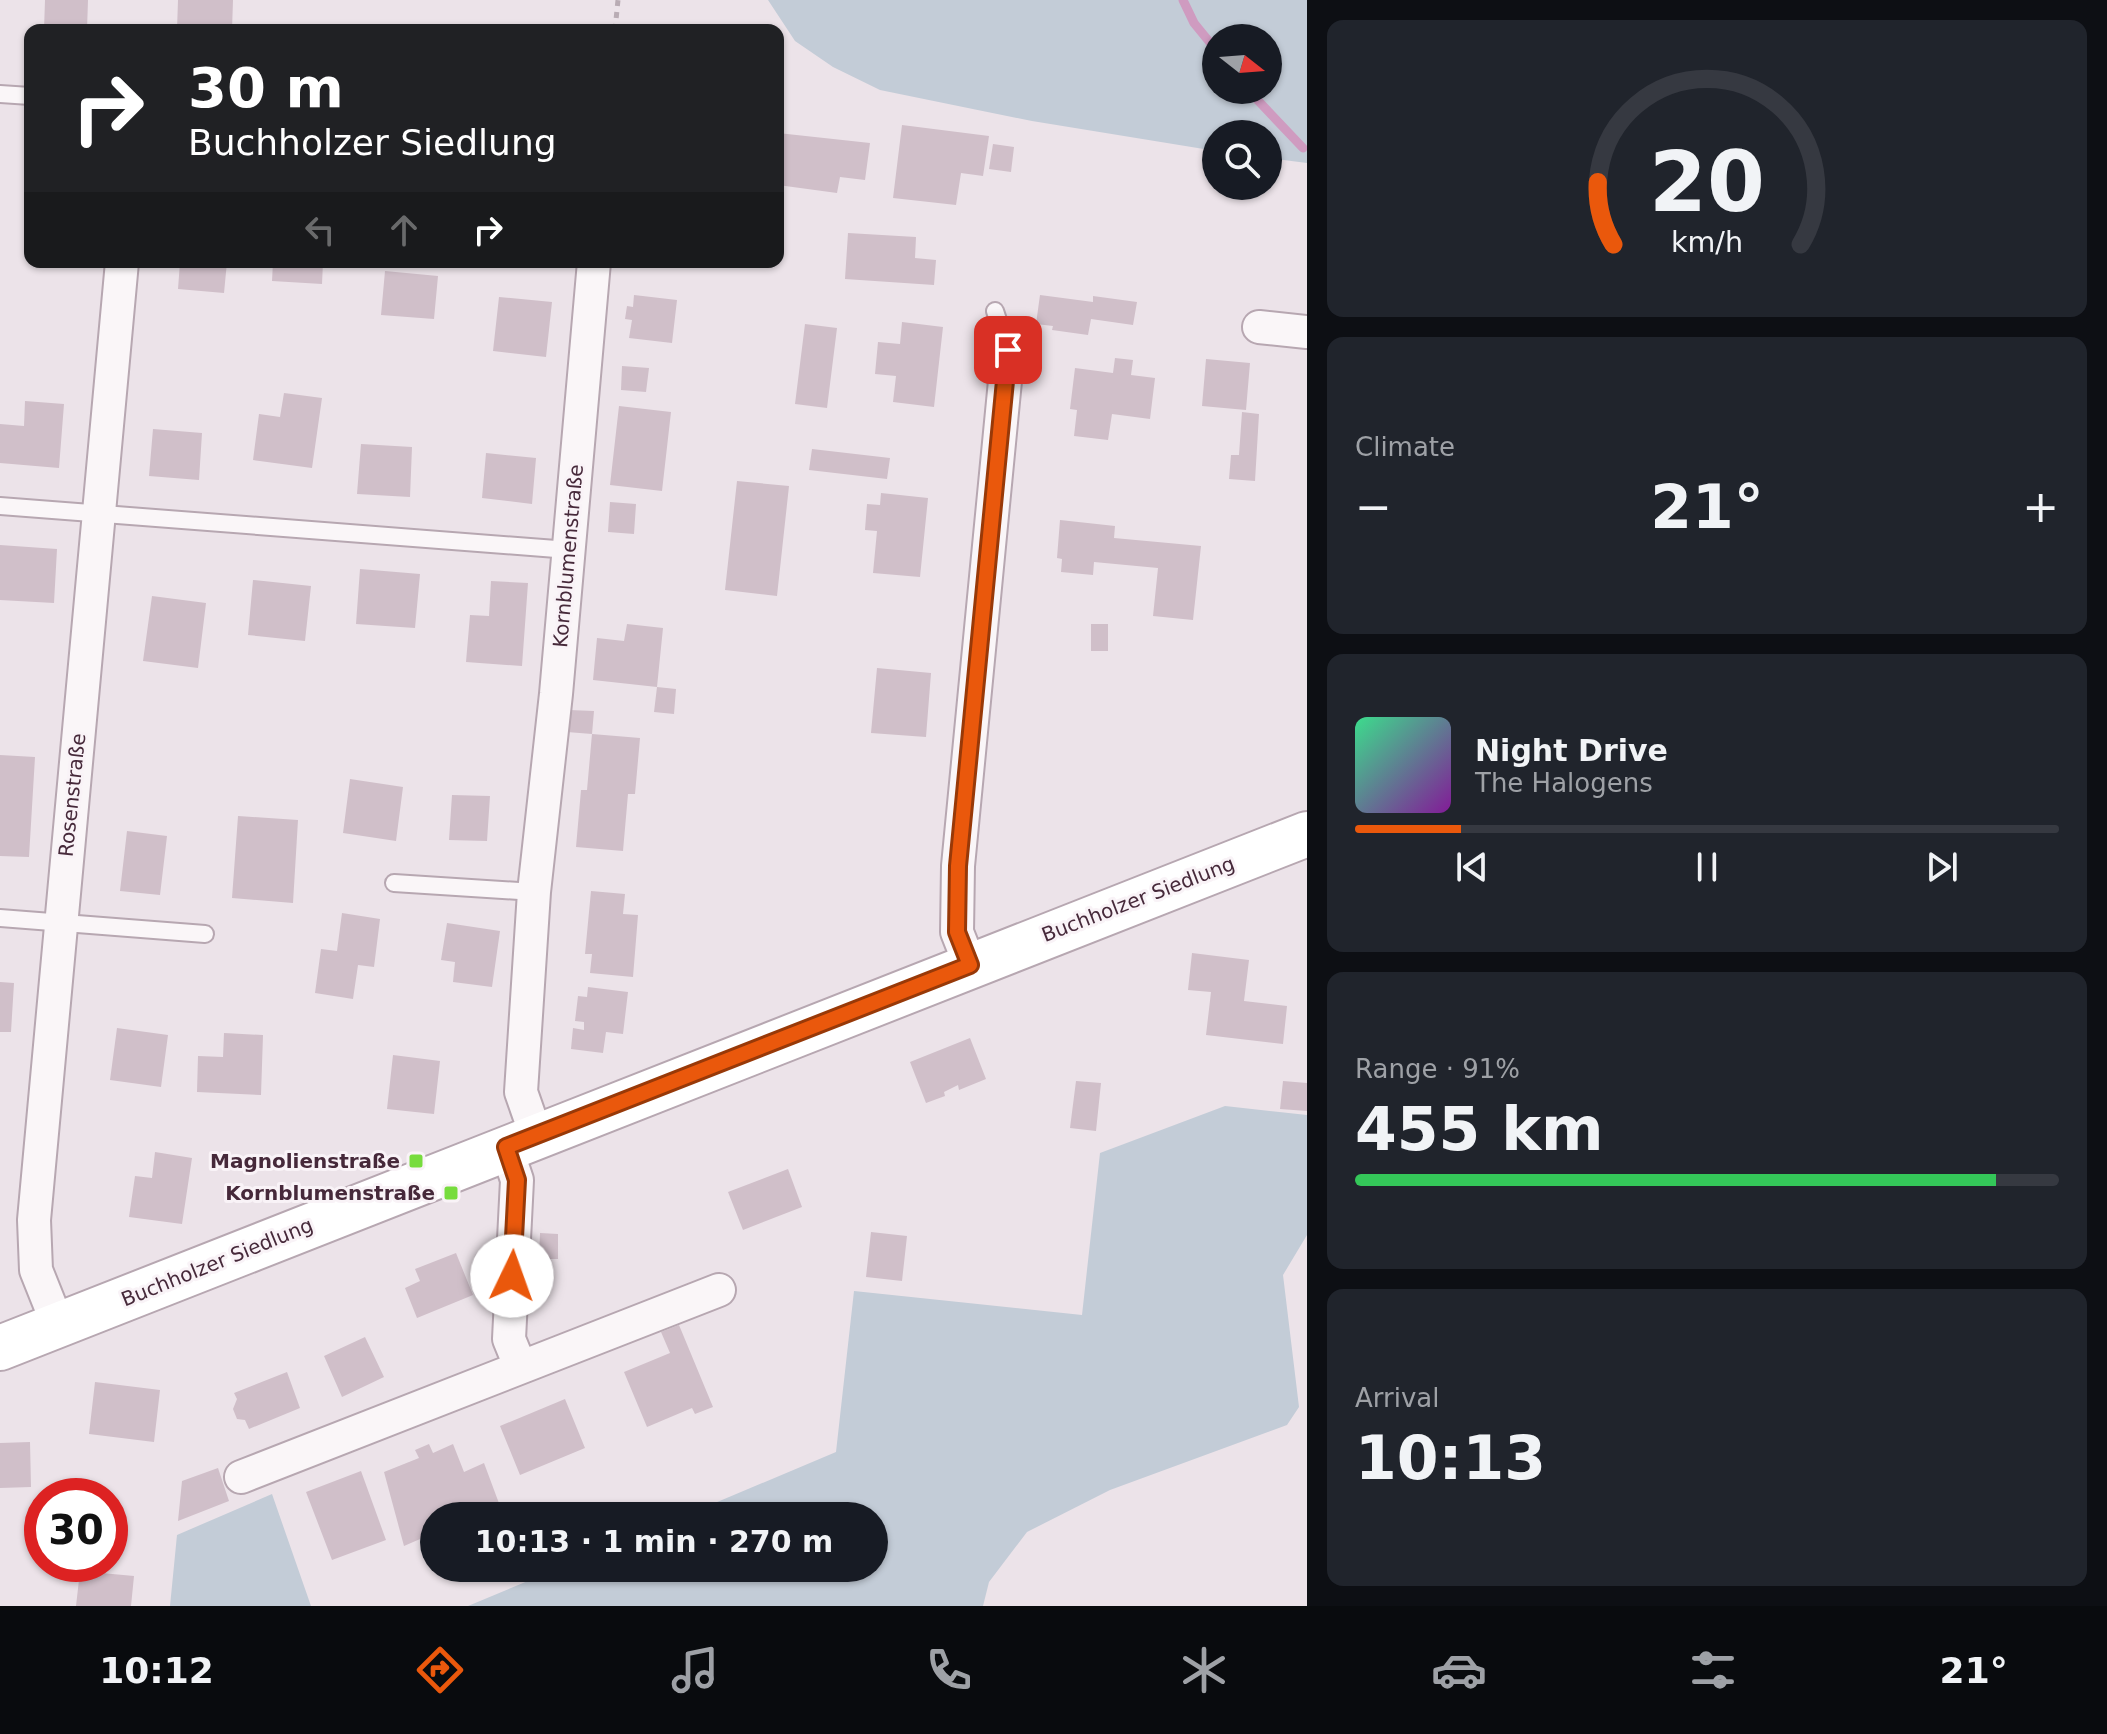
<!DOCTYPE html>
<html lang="en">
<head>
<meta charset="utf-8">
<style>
	:root { --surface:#171b24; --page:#20242c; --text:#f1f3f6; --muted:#9ea1a6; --line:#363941; --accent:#ea580c }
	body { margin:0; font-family:"DejaVu Sans",sans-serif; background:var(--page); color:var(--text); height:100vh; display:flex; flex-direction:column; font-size:30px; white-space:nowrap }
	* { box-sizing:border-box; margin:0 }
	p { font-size:26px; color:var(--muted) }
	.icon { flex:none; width:44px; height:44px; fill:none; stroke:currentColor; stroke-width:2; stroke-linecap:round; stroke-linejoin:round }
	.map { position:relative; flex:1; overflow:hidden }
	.sheet { display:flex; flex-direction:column; gap:20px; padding:20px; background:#0d0f14; width:800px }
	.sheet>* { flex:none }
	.hud { position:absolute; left:24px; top:24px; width:760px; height:244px; border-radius:16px; box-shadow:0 2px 6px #0004; background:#202124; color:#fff; overflow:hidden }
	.needle { width:52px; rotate:107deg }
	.controls { position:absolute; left:1202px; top:24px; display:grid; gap:16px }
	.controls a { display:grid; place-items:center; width:80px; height:80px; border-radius:50%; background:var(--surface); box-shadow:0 2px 6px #0004; font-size:40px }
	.speed { position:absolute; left:24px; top:1478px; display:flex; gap:16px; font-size:40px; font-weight:700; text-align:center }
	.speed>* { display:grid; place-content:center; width:104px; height:104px; border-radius:50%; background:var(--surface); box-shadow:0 2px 6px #0004; line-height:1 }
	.speed .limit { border:12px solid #d22; background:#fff; color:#111 }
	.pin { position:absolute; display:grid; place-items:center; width:68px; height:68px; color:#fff; margin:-34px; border-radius:16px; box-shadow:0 4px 12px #0006 }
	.me { position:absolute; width:88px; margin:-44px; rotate:3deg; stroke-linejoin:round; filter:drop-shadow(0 0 6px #0008) }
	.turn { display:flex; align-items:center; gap:28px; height:168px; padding:0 32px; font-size:36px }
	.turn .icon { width:104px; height:104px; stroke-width:2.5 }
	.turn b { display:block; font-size:56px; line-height:68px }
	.lanes { display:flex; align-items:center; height:76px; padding:0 32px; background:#0003; justify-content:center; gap:40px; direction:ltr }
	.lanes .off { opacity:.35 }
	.big { font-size:60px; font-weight:700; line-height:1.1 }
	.sheet .tile { flex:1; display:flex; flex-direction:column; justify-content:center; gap:12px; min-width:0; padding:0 28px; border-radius:16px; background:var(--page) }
	.sheet .dial { align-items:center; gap:0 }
	.dial svg { height:208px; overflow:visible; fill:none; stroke:var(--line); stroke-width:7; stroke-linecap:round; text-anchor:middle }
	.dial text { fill:var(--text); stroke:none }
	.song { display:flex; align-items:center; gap:24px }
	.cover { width:96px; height:96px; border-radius:12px; background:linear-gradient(135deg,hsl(150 70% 55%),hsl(290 70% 35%)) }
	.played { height:8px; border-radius:4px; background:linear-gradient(90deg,var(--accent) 15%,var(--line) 15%) }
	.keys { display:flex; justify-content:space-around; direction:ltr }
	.heat { display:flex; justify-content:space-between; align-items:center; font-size:44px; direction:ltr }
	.charge { height:12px; border-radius:6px; background:linear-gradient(90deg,#34c759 91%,var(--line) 0) }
	.trip { position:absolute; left:420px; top:1502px; width:468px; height:80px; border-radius:40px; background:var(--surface); box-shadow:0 2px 6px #0004; font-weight:700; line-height:80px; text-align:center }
	.tabs { display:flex; height:128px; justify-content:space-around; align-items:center; background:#090b0e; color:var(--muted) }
	.tabs .icon { width:56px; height:56px }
	.tabs .current { color:var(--accent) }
	.tabs b { font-size:36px; color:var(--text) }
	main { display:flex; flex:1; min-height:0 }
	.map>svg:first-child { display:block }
</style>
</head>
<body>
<main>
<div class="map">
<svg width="1307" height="1606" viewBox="0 0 1307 1606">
	<rect width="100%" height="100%" fill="#ece3e9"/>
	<path fill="#c3ccd7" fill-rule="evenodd" d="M768,0H1307V163L1268,158V134H1216V151L1032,121L880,90L833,67L795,41ZM1268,38V90H1216V38Z
		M1225,1106L1307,1115V1235L1283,1275L1299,1407L1287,1425L1110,1490L1027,1532L989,1582L983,1606H468L559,1568H874V1516H684L836,1452L854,1291L1082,1315L1100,1153Z
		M272,1494L311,1606H170L177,1535Z"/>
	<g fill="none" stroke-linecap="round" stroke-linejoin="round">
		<path stroke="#cf9bc0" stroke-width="9" d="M1183,0L1194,23L1216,50
			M1248,90L1303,148"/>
	</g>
	<path fill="#d0bfc9" d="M45,0H88L87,30H44Z
		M178,0H233L232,30H177Z
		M902,125L989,136L983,176L961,173L956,205L893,198Z
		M778,133L870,143L865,180L840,177L837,193L778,185Z
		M993,144L1014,147L1011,172L989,169Z
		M848,233L916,237L915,258L936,260L934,285L845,279Z
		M180,262H227L224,293L178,289Z
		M273,262H323L322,284L272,281Z
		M385,271L438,276L434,319L381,315Z
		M634,295L677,300L672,343L629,338L632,320L625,319L627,306L633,307Z
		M1040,295L1093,302V296L1137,302L1133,325L1091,319L1088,335L1052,330L1053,326L1036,324Z
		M499,297L552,302L546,357L493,351Z
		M902,322L943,327L934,407L893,402L896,376L875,374L878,342L900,344Z
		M805,324L837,328L827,408L795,404Z
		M1115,358L1133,360L1131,375L1155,378L1150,419L1112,414L1108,440L1074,436L1077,410L1070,409L1075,368L1113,373Z
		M1206,359L1250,363L1246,410L1202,406Z
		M622,366L649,368L646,392L621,390Z
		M284,393L322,398L312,468L253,460L259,414L280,417Z
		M25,401L64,404L59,468L0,463V424L24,426Z
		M619,406L671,412L662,491L610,485Z
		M1242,412L1259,414L1255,481L1229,479L1231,455H1239Z
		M153,429L202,433L199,480L149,476Z
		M361,444L412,447L410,497L357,494Z
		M812,449L890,458L887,479L809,470Z
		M486,453L536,458L532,504L482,498Z
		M737,481L789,486L777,596L725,590Z
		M881,493L928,498L920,577L873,573L877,531L865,530L867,504L880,505Z
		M610,502L636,504L634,534L608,532Z
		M1060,520L1115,526L1114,538L1201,546L1193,620L1153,616L1158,568L1094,562L1093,575L1061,572L1062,559L1057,558Z
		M0,545L57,549L54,603L0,600Z
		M360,569L420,574L415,628L356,624Z
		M253,580L311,586L305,641L248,635Z
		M491,581L528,583L522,666L466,662L470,615L489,616Z
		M152,596L206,603L198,668L143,661Z
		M627,624L663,628L657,687L593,680L597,638L624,641Z
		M1091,624H1108V651H1091Z
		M877,668L931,673L926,737L871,733Z
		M657,687L676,689L674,714L654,712Z
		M569,710L594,711L592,734L567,732Z
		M592,734L640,738L635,794H628L623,851L576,847L581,790H587Z
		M0,755L35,757L29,857L0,856Z
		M350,779L403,787L396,841L343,833Z
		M452,795L490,796L487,841L449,840Z
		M238,816L298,820L293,903L232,898Z
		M127,831L167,836L160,895L120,891Z
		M591,891L625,894L623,914L638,915L633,977L590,973L592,954H585Z
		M342,913L380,919L374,967L358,965L353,999L315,993L321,949L337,951Z
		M447,923L500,931L492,987L453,982L455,962L441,960Z
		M1192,953L1249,960L1244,1001L1287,1006L1283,1044L1206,1035L1211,992L1188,990Z
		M0,982L14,983L11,1032H0Z
		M588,987L628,992L623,1034L606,1032L603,1053L571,1049L573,1028L584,1030V1022L575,1021L578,996L587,997Z
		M117,1028L168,1035L161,1087L110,1080Z
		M224,1033L263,1035L261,1095L197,1092L198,1056L223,1057Z
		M970,1038L986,1079L959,1090L958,1085L944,1092L945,1096L926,1103L910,1062Z
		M393,1055L440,1061L434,1114L387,1109Z
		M1076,1081L1101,1083L1096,1131L1070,1128Z
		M1283,1081L1307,1083V1111L1280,1109Z
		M155,1152L192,1158L182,1224L129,1217L135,1176L152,1178Z
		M788,1169L802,1207L743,1230L728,1192Z
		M871,1232L907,1236L902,1281L866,1277Z
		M540,1233L558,1234V1259H539Z
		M456,1253L473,1295L417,1318L405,1288L420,1281L415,1269Z
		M679,1325L713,1407L695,1414L692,1408L647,1427L624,1372L670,1353L661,1332Z
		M365,1337L384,1377L342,1397L324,1356Z
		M287,1372L300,1408L249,1429L245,1420L237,1419L233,1409L237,1399L234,1393Z
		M95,1382L160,1390L154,1442L89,1434Z
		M565,1399L585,1448L520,1475L500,1426Z
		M30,1442L31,1487L0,1488V1443Z
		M429,1444L433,1453L453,1444L464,1472L484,1463L500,1506L475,1516H434V1533L404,1546L384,1472L419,1458L415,1450Z
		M218,1468L229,1501L178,1521L182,1481Z
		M361,1471L386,1540L332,1560L306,1492Z
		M80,1571L134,1576L131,1606H76Z"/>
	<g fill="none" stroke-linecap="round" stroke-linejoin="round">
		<defs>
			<path id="lane" d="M0,94L30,96
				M995,311L1008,350
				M0,506L569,550
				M394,883L534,892
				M0,918L205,934"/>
			<path id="street" d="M1259,327L1307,332
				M970,965L957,932L958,866L1008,350
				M536,1135L521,1092L534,892L556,694L594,262
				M506,1147L517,1180L509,1339L520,1366
				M58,1325L36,1270L34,1220L122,262
				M241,1477L719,1290"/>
			<path id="secondary" d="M0,1348L1307,834"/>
		</defs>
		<use href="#lane" stroke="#b7a7b1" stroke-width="20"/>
		<use href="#street" stroke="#b7a7b1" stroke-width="36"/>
		<use href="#secondary" stroke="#b7a7b1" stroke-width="48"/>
		<path stroke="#b9acb4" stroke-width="5" stroke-dasharray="6 6" stroke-linecap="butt" d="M615,30L618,0"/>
		<use href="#lane" stroke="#faf6f8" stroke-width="16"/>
		<use href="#street" stroke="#faf6f8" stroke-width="32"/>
		<use href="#secondary" stroke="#fff" stroke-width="44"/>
	</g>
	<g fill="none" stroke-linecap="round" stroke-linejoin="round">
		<defs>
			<path id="route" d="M512,1276L517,1180L506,1147L970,965L957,932L958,866L1008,350"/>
		</defs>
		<use href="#route" stroke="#983908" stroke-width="20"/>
		<use href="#route" stroke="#ea580c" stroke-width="14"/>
	</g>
	<g fill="#77dc3d" stroke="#f9f3f7" stroke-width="3">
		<rect x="408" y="1153" width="16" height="16" rx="4"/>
		<rect x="443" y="1185" width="16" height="16" rx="4"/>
	</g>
	<g text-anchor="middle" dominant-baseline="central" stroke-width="6" stroke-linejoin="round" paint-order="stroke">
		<g font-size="20" fill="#46293a" stroke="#f9f3f7">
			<text transform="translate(568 556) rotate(-85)">Kornblumenstraße</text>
			<text transform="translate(72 795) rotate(-84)">Rosenstraße</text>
			<text transform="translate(1138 899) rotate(-21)">Buchholzer Siedlung</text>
			<text transform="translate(217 1262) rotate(-22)">Buchholzer Siedlung</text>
		</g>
		<g font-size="20" font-weight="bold" fill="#46293a" stroke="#f9f3f7" text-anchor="end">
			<text x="400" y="1161">Magnolienstraße</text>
			<text x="435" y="1193">Kornblumenstraße</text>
		</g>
	</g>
</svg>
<div class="controls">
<a><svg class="needle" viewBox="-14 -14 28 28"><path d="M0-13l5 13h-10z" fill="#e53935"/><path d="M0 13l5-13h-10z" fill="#9ea1a6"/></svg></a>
<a><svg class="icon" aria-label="search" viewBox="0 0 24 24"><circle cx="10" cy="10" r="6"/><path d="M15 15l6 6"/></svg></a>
</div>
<div class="speed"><div class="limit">30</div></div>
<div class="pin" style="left:1008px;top:350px;background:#d93025"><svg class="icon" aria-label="arrive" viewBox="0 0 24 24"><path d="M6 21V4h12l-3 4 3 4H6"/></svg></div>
<svg class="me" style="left:512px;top:1276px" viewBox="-20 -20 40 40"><circle r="19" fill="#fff"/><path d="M0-13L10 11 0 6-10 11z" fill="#ea580c"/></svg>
<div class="trip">10:13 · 1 min · 270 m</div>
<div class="hud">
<div class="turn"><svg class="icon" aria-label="right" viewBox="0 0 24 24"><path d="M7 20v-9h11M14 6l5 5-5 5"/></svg><div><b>30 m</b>Buchholzer Siedlung</div></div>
<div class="lanes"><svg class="icon off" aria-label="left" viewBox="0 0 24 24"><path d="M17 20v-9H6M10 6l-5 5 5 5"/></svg><svg class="icon off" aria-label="ahead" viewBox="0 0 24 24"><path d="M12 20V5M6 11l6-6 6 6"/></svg><svg class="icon" aria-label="right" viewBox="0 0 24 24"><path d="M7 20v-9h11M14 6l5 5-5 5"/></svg></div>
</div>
</div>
<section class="sheet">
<div class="tile dial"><svg viewBox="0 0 100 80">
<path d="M14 69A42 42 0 1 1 86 69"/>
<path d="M14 69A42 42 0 0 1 8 45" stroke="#ea580c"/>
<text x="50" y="56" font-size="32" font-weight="700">20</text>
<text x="50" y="72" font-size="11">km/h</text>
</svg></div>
<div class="tile"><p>Climate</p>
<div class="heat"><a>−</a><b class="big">21°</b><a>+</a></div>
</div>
<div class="tile">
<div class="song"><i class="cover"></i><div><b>Night Drive</b><p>The Halogens</p></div></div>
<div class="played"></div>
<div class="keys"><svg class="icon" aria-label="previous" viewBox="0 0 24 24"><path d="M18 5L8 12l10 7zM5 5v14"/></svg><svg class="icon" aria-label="pause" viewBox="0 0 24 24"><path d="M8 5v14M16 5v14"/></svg><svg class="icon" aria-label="next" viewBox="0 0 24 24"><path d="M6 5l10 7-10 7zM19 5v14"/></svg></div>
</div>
<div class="tile"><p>Range · 91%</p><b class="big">455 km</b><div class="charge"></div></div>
<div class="tile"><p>Arrival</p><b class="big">10:13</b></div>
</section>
</main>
<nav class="tabs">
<b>10:12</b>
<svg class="icon current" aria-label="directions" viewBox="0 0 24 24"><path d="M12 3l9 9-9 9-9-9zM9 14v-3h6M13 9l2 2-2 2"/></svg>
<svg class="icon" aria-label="music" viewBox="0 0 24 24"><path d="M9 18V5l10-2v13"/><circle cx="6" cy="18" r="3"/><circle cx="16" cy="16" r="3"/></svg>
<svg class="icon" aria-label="phone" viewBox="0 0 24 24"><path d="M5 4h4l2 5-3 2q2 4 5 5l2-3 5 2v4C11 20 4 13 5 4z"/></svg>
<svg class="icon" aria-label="climate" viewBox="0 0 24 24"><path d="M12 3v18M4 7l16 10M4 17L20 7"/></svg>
<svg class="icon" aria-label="car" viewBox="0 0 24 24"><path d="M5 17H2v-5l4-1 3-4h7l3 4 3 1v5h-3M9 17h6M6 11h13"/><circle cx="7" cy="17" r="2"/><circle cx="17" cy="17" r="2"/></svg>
<svg class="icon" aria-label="filters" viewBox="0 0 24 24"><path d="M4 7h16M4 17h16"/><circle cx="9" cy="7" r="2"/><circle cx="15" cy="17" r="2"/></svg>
<b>21°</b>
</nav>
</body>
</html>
